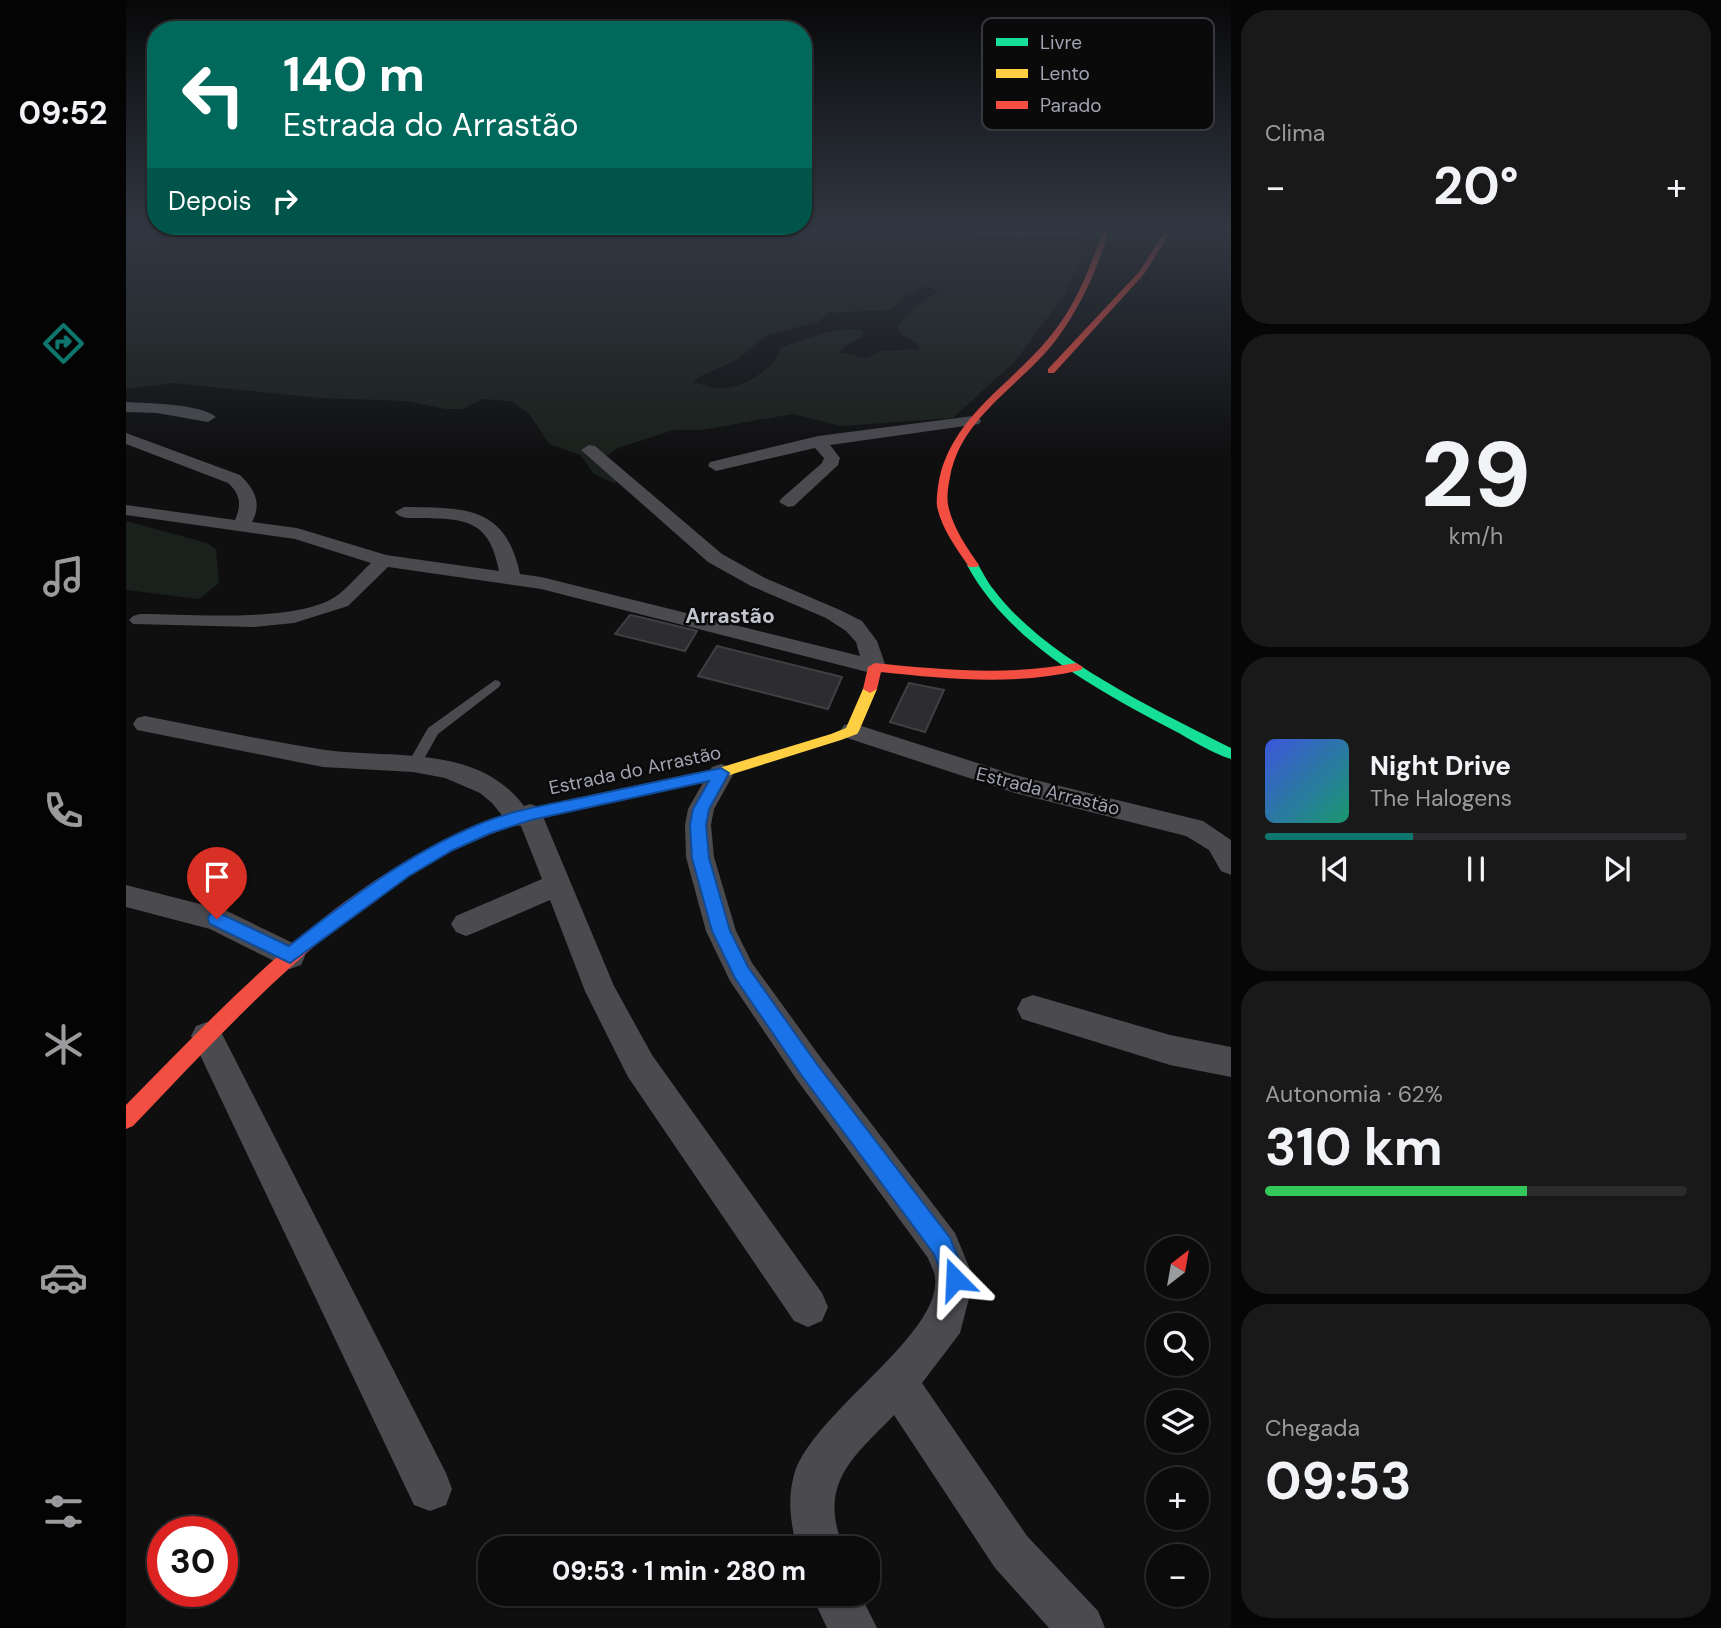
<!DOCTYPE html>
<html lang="pt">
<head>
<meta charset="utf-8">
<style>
	:root { --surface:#0b0b0c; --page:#19191a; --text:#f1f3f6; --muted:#9a9b9d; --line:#2b2b2d; --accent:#0f766e }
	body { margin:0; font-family:"DM Sans",sans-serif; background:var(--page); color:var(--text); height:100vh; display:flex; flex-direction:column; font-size:26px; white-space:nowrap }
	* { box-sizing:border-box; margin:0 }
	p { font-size:23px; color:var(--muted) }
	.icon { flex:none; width:38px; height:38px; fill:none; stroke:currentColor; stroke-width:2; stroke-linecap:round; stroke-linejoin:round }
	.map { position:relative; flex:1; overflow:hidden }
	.sheet { display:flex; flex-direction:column; gap:10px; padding:10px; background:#060607; width:490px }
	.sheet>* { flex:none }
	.hud { position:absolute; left:21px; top:21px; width:665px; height:214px; border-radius:28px; box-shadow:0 2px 5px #0004,0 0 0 2px var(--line); background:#00695c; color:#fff; overflow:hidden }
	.needle { width:46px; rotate:31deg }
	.buttons { position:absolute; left:1020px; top:1236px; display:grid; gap:14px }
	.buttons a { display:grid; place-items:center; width:63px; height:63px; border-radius:50%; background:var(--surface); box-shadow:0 2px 5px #0004,0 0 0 2px var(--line); font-size:35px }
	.speed { position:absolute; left:21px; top:1516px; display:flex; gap:14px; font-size:35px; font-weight:700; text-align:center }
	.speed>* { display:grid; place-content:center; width:91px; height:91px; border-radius:50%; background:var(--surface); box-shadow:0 2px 5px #0004,0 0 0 2px var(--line); line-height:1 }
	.speed .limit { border:10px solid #d22; background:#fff; color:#111 }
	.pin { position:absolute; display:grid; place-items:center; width:60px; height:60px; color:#fff; margin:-72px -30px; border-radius:50% 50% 50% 0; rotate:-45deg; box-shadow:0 0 7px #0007 }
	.pin .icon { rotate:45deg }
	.me { position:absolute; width:77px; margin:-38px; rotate:339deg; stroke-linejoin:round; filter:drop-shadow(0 0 5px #0008) }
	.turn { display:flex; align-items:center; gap:24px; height:147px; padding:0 21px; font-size:32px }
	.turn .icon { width:91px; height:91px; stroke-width:2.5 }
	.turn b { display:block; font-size:49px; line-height:60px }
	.then { display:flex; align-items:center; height:66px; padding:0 21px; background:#0003; gap:14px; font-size:26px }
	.big { font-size:52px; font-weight:700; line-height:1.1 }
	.sheet .card { flex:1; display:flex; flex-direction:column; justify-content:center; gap:10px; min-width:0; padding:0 24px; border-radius:28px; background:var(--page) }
	.sheet .dial { align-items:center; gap:0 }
	.dial b { font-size:91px; line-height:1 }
	.song { display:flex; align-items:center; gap:21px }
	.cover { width:84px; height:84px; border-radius:10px; background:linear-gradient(135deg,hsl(230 70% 55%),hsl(160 70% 35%)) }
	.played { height:7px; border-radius:4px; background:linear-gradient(90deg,var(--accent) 35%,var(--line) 35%) }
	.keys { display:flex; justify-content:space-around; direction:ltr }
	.heat { display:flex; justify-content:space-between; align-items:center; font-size:38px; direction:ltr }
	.charge { height:10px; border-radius:5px; background:linear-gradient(90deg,#34c759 62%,var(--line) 0) }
	.trip { position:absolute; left:352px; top:1536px; width:402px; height:70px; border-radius:28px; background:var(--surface); box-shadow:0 2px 5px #0004,0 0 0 2px var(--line); font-weight:700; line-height:70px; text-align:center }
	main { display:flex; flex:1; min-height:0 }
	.tab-bar { display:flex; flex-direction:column; width:126px; justify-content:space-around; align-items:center; background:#040405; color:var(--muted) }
	.tab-bar .icon { width:49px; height:49px }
	.tab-bar .active { color:var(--accent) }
	.tab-bar b { font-size:32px; color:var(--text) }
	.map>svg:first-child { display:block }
</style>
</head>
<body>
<main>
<nav class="tab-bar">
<b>09:52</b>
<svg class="icon active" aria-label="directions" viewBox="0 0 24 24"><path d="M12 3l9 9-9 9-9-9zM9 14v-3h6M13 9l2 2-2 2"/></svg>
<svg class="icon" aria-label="music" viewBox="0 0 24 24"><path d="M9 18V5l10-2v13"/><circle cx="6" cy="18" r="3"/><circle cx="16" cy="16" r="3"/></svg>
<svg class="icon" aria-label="phone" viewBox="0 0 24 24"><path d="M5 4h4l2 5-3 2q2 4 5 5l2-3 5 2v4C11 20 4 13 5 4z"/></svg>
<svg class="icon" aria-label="climate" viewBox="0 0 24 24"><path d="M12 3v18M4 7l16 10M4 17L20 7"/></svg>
<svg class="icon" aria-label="car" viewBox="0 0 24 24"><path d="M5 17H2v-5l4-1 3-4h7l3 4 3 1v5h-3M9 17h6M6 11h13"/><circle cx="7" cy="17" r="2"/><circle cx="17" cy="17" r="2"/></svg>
<svg class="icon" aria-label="filters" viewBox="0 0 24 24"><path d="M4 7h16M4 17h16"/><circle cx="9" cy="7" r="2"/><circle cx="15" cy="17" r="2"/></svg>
</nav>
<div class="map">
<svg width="1105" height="1628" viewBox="0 0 1105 1628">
	<rect width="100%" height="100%" fill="#0f0f10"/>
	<path fill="#1a201b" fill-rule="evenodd" d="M0,230H712L725,232L802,230L874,236L968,232L939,294L890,360L827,418L715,426L667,414L576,430H547L492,448L475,460L489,475L490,484L468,474L454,455L423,444L403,414L385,401L356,399L337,409H319L280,401L193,398L47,383L0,389ZM801,285L812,292L789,307L772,326L774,334L791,344L793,349L757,351L740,358L714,352L718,347L736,337L737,331C718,324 674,340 654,348C652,367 619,386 600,388C591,390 577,384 567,383L573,377L610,360L642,335L693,322L702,313L766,310L776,299Z
		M0,521L81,543L90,549L93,583L73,599L0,590Z"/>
	<path fill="#2d2d2f" stroke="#3f3f44" stroke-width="2" d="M504,615L522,619L571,631L559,651L489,634Z
		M591,646L716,677L702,709L572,676Z
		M783,683L818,690L799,732L764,722Z"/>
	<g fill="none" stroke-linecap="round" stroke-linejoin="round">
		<path fill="#4a4a4f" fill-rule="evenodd" d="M369,680L373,681L375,684L373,687L312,734L294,766H284L282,763L302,728Z"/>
		<path fill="#4a4a4f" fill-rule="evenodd" d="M838,230H984L979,233C952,234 856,243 838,230Z
			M0,402C20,403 76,404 90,417L82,422L31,413L0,412Z
			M847,416L853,418L855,421L853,424L704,445L714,458L712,465L668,506L662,507L653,502L656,498L696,463L698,458L689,448L590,471L582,466L584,462L692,436Z
			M0,433L114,475C129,490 136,503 126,522L171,528L260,555L373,571C363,517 337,519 289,518C280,518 274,518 269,512L278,507C339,508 379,505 394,574L415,577L734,656L730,642L720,631L700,618L625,586L582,562L455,450L463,445L469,446L596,554L639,578L714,610L736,621L751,641L760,667L757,672L749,674L415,589L262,567L222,606L168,623L128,627L7,624L3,620L7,616L14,614C62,614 169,623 209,597C222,588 233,574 245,563L169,539L0,515V505L109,520C116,504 114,494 102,483L0,444Z
			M19,716C77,727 135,740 193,749C262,760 350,742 398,806L404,804L413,807L488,986L526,1055L696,1293L702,1307L696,1321L682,1327L668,1321L502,1077L459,991L424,900L350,932L340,936L330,932L325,924L330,916L416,879L395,826L383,824L366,803L354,793L319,778L287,772L197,767L11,730L7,724L11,718Z
			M726,723L889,775L1077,821L1105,840V875L1095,871L1083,850L1060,836L889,793L718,737L714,731L718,725Z
			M595,764L604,767L608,773L588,809L585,825L588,857L610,931L626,963L695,1058L829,1233L848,1279L834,1333L796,1383L901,1536L972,1611L979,1628H923L869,1568L768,1415C740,1445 704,1471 709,1516C710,1527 714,1538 717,1549H671C665,1524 661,1500 668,1475C684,1415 816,1335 809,1278C809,1272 804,1264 802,1258L671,1080L604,981L580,931L560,857L559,825L562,809L586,767Z
			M0,885L101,911L175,947L179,956L175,965L164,969L84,929L0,907Z
			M907,995L1044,1035L1105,1047V1077L1044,1065L896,1019L891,1009L896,999Z
			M81,1022L92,1026L320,1473L326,1489L320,1505L304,1511L288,1505L65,1036L70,1026Z
			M685,1594H734L751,1628H701Z"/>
		<path fill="#16e098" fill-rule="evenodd" d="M847,561L851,563C857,572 861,582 868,590C919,658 1030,710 1105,748V759C1085,753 1066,740 1047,730C972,690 883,643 841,565Z"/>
		<path fill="#ffcf43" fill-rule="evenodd" d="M744,685L751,689L733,731L731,734L715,740L594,778L395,822L387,816L395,810L593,768L705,734L720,728L737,689Z"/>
		<path fill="#f24e42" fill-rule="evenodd" d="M977,230H983C972,268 954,308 930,340C895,386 835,416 824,477C822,487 820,499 823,509C828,529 841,548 853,565L851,567H843C831,549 815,528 811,506C810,498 812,488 813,480C826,417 884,385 922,339C948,309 965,267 977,230Z
			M1040,230H1046L1018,274L928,373H922V369L1013,272Z
			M749,663C817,670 883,676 950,663L957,667L955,670C889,686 821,679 755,672L751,689L744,693L737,689L742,667Z
			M395,810L403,816L401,820C362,835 324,849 289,871C181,939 94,1035 7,1126L0,1129V1105C115,988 234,859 395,810Z"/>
	</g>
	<linearGradient id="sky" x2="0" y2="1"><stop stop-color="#080809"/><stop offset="0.5" stop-color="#313742"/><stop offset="1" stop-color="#313742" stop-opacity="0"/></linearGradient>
	<rect width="1105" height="457" fill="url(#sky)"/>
	<path fill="#1a73e8" stroke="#114b97" stroke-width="2" d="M595,768L603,773L583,809L580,825L583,858L604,931L622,967L690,1063L824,1238L841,1279L837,1287L829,1291L821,1287L808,1254L676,1076L609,978L586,931L566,858L564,825L567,809L583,781L405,820L365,833L327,850L283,876L164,963L84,924L82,919L84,914L91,912L163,946C221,900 282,854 351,825C383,811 420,805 454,798C501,788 548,778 595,768Z"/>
	<g text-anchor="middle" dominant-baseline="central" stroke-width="5" stroke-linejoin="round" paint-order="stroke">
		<g font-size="19" fill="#a1a3b1" stroke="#0a0a0b">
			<text transform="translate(509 770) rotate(-12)">Estrada do Arrastão</text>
			<text transform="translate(922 791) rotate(14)">Estrada Arrastão</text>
		</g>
		<g font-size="21" font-weight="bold" fill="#c1c3cd" stroke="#0a0a0b">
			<text x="604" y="616">Arrastão</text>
		</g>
	</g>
	<rect x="856" y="18" width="232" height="112" rx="10" fill="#0a0a0b" stroke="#37383d" stroke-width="2"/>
	<rect x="870" y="38" width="32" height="8" fill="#16e098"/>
	<rect x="870" y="69" width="32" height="9" fill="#ffcf43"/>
	<rect x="870" y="101" width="32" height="8" fill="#f24e42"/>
	<g font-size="19" fill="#a1a3b1">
		<text x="914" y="49">Livre</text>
		<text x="914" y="80">Lento</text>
		<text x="914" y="112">Parado</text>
	</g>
</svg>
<div class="buttons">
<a><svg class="needle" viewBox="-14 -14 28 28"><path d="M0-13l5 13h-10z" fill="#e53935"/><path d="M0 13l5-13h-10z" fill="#9a9b9d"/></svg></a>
<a><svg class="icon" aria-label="search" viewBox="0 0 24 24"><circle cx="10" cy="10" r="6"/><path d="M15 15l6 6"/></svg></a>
<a><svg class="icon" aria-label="layers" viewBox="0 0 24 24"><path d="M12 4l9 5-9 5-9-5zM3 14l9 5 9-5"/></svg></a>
<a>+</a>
<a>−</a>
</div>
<div class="speed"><div class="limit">30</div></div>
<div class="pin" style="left:91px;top:919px;background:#d93025"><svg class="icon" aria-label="arrive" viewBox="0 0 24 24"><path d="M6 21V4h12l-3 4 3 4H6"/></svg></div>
<svg class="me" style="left:829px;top:1279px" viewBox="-20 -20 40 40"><path d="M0-17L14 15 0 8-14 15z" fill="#1a73e8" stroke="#fff" stroke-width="4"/></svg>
<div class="trip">09:53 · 1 min · 280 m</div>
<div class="hud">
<div class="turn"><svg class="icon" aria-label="left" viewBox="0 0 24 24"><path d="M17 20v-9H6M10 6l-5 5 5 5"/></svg><div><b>140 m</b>Estrada do Arrastão</div></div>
<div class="then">Depois<svg class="icon" aria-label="right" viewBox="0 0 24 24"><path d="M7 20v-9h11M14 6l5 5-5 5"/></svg></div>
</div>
</div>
<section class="sheet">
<div class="card"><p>Clima</p>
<div class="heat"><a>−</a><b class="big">20°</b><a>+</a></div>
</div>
<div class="card dial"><b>29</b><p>km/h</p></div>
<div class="card">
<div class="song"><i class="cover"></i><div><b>Night Drive</b><p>The Halogens</p></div></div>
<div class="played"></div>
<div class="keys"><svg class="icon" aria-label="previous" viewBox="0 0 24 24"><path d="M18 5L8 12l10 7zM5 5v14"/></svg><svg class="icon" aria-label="pause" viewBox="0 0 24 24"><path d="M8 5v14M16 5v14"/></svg><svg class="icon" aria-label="next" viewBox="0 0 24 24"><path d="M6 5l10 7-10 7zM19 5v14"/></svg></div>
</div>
<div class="card"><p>Autonomia · 62%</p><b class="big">310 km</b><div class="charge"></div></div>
<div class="card"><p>Chegada</p><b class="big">09:53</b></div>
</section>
</main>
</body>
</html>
